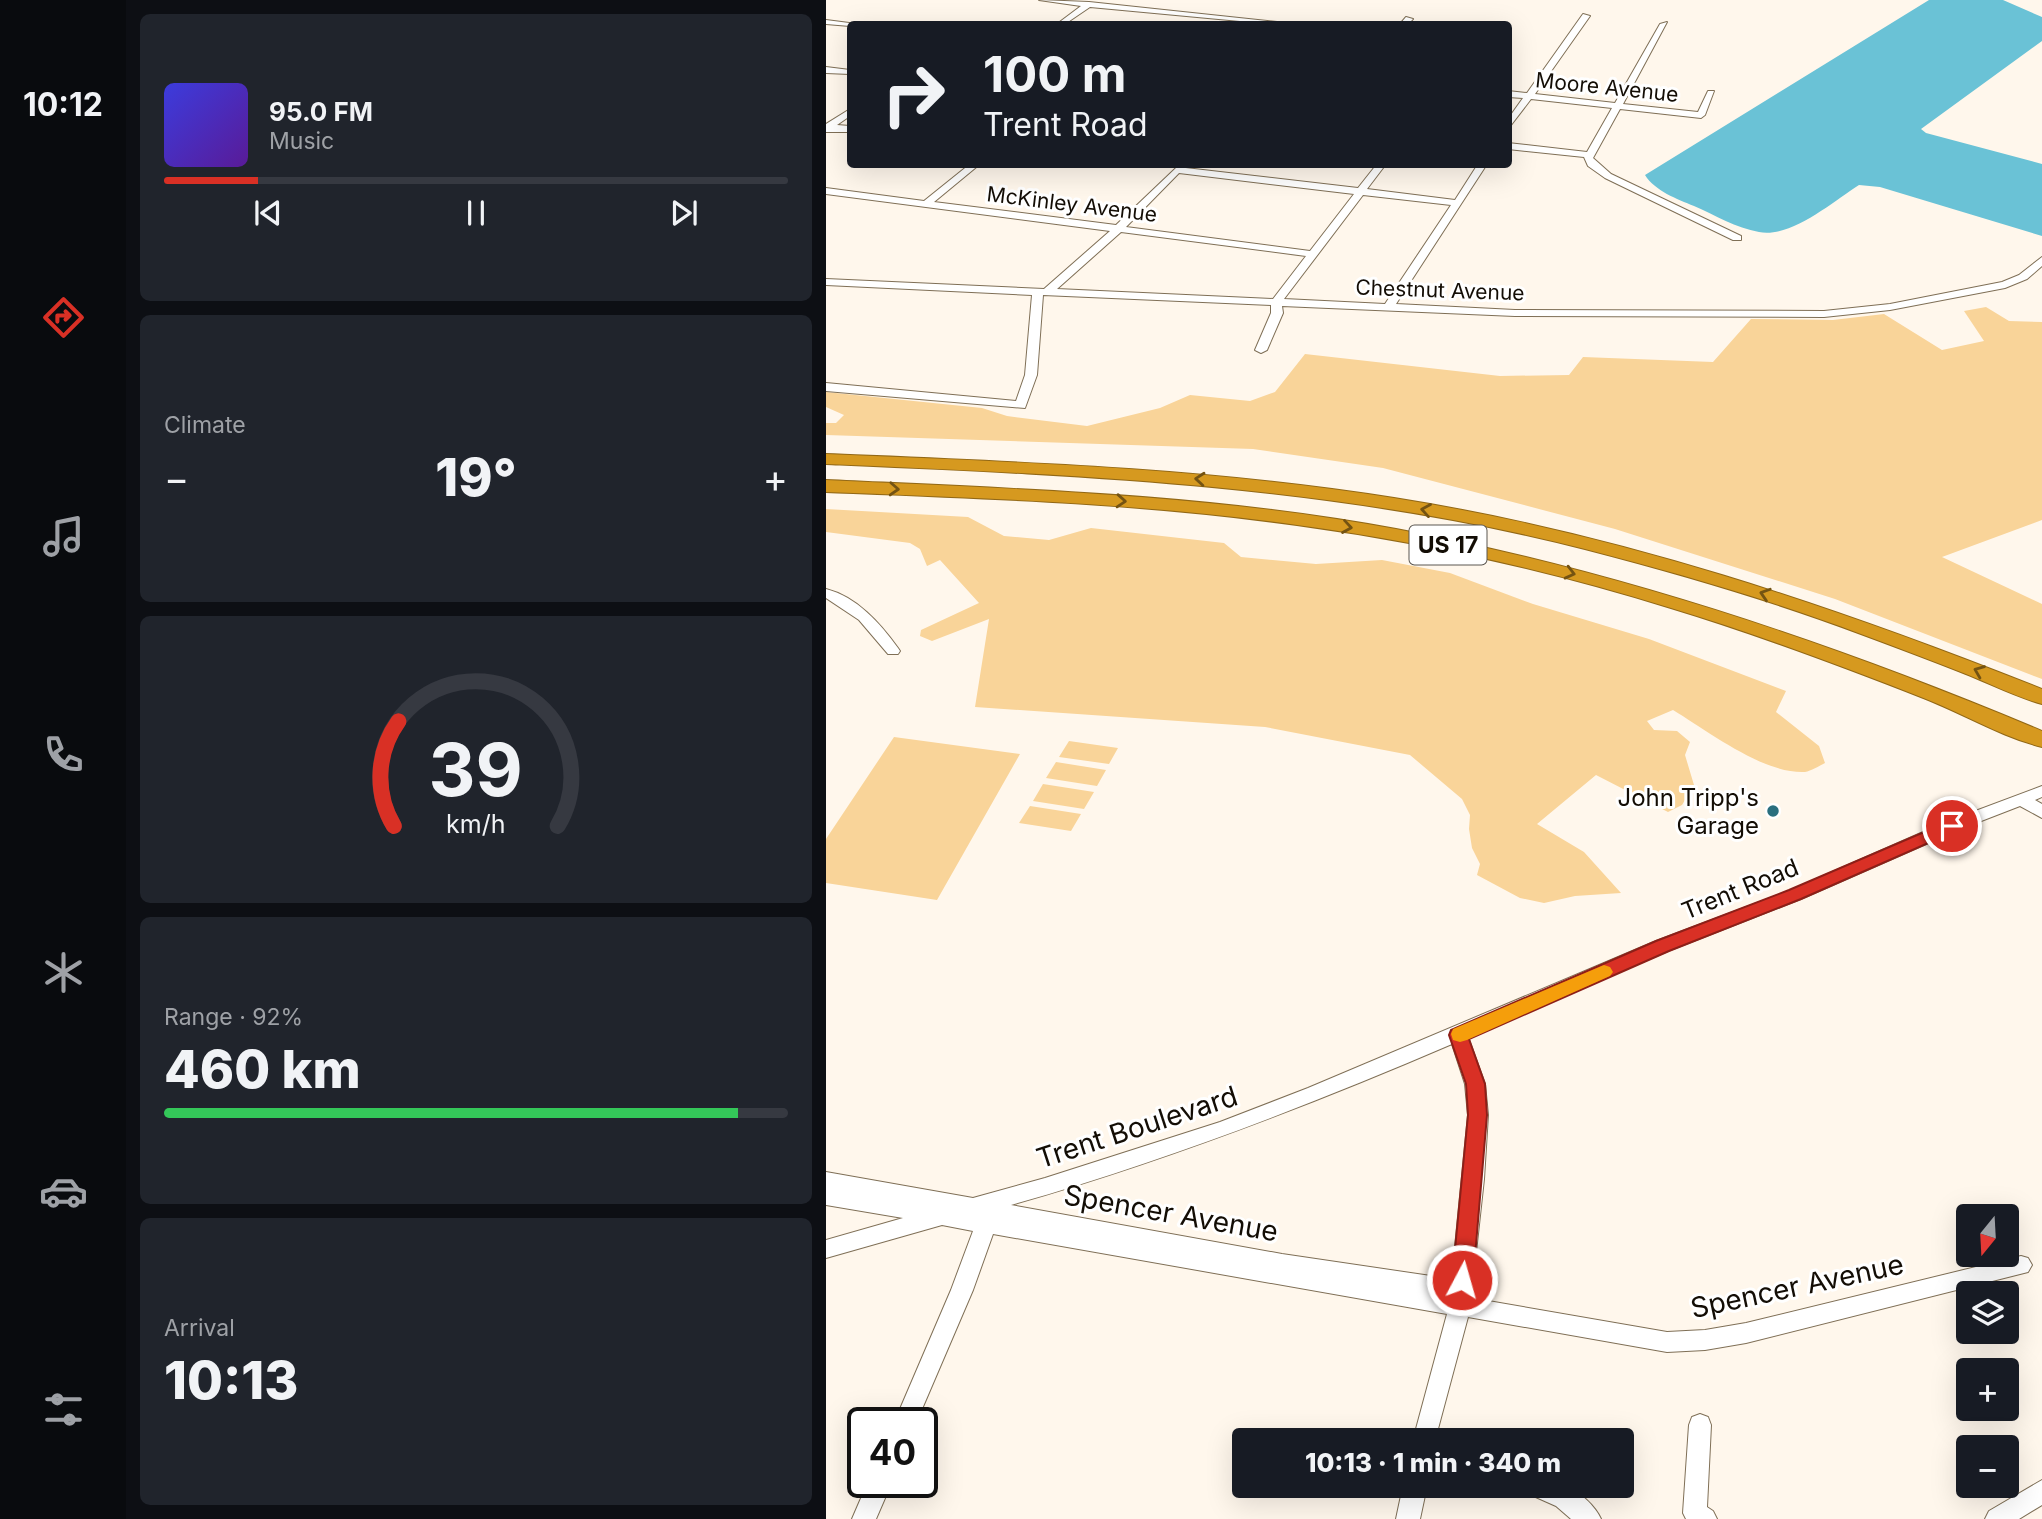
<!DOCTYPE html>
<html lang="en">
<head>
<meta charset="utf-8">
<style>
	:root { --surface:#171b24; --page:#20242c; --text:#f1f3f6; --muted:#9ea1a6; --line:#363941; --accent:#d93025 }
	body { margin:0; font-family:Inter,sans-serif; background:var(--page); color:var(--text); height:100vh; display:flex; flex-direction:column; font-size:26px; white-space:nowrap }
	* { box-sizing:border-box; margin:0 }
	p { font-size:23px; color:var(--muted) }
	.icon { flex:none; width:38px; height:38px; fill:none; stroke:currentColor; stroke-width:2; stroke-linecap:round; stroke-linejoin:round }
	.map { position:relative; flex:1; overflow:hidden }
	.side { display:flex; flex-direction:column; gap:14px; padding:14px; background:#0d0f14; width:700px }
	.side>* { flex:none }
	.banner { position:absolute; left:21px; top:21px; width:665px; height:147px; border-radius:7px; box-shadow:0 7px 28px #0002; background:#171b24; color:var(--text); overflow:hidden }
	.needle { width:46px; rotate:198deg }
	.controls { position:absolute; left:1130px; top:1204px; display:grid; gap:14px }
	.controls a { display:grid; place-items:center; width:63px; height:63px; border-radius:7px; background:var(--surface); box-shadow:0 7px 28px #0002; font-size:35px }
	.speed { position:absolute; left:21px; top:1407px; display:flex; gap:14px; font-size:35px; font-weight:700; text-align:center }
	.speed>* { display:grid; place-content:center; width:91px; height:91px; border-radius:50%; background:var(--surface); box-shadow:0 7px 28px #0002; line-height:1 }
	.speed .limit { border:4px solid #111; border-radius:10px; background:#fff; color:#111 }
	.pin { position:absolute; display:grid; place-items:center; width:60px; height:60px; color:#fff; margin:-30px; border:4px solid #fff; border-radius:50%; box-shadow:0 2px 7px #0007 }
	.me { position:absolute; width:77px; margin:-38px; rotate:6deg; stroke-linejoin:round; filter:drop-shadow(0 0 5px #0008) }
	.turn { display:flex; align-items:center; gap:24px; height:147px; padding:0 21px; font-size:32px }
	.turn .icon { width:91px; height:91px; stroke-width:2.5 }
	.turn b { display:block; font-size:49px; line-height:60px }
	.big { font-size:52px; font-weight:800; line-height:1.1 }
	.side .widget { flex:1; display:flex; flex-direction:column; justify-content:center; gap:10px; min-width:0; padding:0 24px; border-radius:10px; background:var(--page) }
	.side .dial { align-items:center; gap:0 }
	.dial svg { height:182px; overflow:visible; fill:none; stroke:var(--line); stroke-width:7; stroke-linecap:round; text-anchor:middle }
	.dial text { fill:var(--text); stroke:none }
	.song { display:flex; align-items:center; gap:21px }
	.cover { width:84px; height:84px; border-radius:10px; background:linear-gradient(135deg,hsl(240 70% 55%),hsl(270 70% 35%)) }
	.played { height:7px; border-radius:4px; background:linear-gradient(90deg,var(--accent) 15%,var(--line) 15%) }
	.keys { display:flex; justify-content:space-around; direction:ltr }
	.heat { display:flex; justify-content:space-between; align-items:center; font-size:38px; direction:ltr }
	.charge { height:10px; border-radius:5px; background:linear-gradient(90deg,#34c759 92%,var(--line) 0) }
	.trip { position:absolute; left:406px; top:1428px; width:402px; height:70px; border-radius:7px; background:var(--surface); box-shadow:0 7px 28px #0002; font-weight:800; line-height:70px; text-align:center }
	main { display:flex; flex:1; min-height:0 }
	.menu { display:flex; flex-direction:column; width:126px; justify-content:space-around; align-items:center; background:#090b0e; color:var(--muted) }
	.menu .icon { width:49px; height:49px }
	.menu .active { color:var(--accent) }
	.menu b { font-size:32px; color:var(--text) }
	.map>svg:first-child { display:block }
</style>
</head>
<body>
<main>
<nav class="menu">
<b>10:12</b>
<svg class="icon active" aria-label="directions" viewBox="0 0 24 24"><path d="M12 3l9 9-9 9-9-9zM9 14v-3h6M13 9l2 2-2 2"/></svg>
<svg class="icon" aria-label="music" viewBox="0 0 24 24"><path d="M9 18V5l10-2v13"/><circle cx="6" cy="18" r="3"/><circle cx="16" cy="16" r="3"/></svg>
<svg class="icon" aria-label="phone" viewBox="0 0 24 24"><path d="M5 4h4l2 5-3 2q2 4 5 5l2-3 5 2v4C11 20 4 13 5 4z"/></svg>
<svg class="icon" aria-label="climate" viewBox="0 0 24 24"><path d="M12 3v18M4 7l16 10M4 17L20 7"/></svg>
<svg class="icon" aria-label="car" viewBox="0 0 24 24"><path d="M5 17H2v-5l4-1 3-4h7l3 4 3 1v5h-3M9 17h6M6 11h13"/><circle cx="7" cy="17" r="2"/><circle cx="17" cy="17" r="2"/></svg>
<svg class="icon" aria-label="filters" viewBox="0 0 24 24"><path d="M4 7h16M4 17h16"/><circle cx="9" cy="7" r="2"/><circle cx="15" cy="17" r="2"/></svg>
</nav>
<section class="side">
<div class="widget">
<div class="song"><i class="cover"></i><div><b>95.0 FM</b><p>Music</p></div></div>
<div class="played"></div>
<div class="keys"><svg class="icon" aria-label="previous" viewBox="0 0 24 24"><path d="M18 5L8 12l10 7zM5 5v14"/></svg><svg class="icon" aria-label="pause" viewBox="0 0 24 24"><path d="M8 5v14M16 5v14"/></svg><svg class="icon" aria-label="next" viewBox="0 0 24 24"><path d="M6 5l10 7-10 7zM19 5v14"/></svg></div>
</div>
<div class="widget"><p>Climate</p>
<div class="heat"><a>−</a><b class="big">19°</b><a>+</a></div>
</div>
<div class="widget dial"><svg viewBox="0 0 100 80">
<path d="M14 69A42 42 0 1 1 86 69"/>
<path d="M14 69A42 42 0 0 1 16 23" stroke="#d93025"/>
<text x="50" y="56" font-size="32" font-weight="700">39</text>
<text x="50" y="72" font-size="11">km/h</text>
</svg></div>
<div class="widget"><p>Range · 92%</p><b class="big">460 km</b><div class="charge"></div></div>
<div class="widget"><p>Arrival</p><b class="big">10:13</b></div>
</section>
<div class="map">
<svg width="1216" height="1519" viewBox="0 0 1216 1519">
	<rect width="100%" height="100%" fill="#fff7ec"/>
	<path fill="#f9d499" d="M1160,307L1183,321L1216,322V520L1116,557L1216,604V679L1009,599L789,529L557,468L427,449L0,435V423H10L18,415L0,407V392L156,408L181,416L261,426L334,408L364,395L424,401L449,392L479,354L674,376L743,375L757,357L887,362L925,319L1007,320L1058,314L1116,350L1158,341L1138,311Z
		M0,509L142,517L178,536L223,540L265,528L398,543L415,557L490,564L556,560L624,573L707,604L823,639L960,691L950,712L993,746L999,763C993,766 985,771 979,772C937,774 882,731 847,710L821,721L828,730L851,731L864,742L859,755L868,785L856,805L842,812L770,775L711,824L758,852L795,893L749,896L718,903L694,898L651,875L654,864L646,848L643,829L644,815L636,799L584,755L439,727L149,707L163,619L106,641L94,636L95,630L153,603L114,560L101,566L94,549L84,543L0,532Z
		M68,737L194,754L111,900L0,883V839Z
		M243,741L292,748L283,764L233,757Z
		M230,762L280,770L271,786L220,778Z
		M217,784L268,792L258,809L207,801Z
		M204,806L255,814L245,831L193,823Z"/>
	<path fill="#6ac2d6" d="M1103,0H1177L1216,17V41L1095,129L1100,133L1216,164V236L1054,187L1033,185C1006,202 966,238 933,232C910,228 889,215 868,206C851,199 829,191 819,175Z"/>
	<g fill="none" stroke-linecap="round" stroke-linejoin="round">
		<defs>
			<path id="minor" d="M213,0L263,2L470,24H446L264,7L239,24H231L255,6Z
				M757,14L764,16L709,94L789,103L834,24L841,22L797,104L872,112L882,91H888L879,115L875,118L794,109L767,158L785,174L915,236V240H907L779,178L762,166L758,157L682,149V143L761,152L786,108L705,99L682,129V119L697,98L682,97V91L701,93Z
				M580,17L587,19L582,24H574Z
				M0,20L31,24L24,26L0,24Z
				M0,67L24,70V74L0,73Z
				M24,109V116L11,125L24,126V132H0V124Z
				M144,164H154L108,202L290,225L351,167L532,188L551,164H560L541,189L629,200L652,164H661L570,304L689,310L998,311L1064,304L1176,282L1193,275L1216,257V266L1201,279L1179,288L1064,310L998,317L689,316L456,306L457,313L441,350L435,353L429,350L445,313V305L217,295L211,375L199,408L0,391V383L190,401L199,375L206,295L0,285V279L218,289L284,231L0,194V188L98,201ZM353,173L528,194L484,251L300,227ZM537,195L625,205L559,304L458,299ZM295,232L480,256L447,299L231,289Z
				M0,589C31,597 54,623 72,648L74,651L72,654H62L33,620L0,598Z
				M1216,786V797L1209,800L1216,804V818L1194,806L1132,830L975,899L842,951L642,1037L659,1084L662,1115L658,1179L645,1298L841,1332L879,1330L920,1323L1195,1256L1202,1258L1206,1265L1202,1272L920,1343L879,1350L841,1352L642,1317L609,1440H587L621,1314L167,1234L147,1290L90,1423H68L125,1290L147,1231L116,1225L0,1258V1240L77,1218L0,1205V1172L147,1198L219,1178L394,1122L482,1088L830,941L963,891L1120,822ZM626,1044L639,1084L642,1115L625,1288L605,1276L456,1254L185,1205C336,1162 482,1106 626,1044Z
				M874,1414L882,1417L885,1425L881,1507L887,1511L891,1519H860L857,1513L863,1425L866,1417Z
				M1216,1480V1505L1193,1519H1159L1163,1511Z
				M42,1482H66L50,1519H26Z
				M577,1486H601L594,1519H570Z
				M699,1486C711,1485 727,1483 738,1486C752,1489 770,1507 775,1519H745L730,1506L703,1494Z"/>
			<path id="highway" d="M0,454C190,462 380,468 568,498C791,533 1007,606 1216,689V704C1190,697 1165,684 1140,674C1105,660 1070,647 1035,634C945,600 852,573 759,549C510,485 255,475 0,464Z
				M0,480C190,489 382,494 570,529C793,571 1007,643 1216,731V747C1176,737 1138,714 1100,699C1016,666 931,634 845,608C723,570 597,542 471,525C315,503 157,498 0,492Z"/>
		</defs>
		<use href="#minor" stroke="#7f6f56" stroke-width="2"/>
		<use href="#highway" stroke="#926816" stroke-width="2"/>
		<use href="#minor" fill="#fff" fill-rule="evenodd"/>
		<use href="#highway" fill="#d6991f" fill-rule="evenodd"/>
	</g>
	<defs><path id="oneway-chevron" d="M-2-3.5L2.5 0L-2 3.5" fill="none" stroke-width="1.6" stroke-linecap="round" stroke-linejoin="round" transform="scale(1.75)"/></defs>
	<g stroke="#745312">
		<use href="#oneway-chevron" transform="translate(374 479) rotate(-175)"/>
		<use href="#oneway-chevron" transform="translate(68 489) rotate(3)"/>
		<use href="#oneway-chevron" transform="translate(295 501) rotate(4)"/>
		<use href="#oneway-chevron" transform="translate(600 510) rotate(-170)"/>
		<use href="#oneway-chevron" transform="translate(521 527) rotate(9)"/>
		<use href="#oneway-chevron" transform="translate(744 573) rotate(14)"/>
		<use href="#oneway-chevron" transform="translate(939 594) rotate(-162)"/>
		<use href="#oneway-chevron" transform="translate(1153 671) rotate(-158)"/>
	</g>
	<path fill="#d93025" stroke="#8d1f18" stroke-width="2" d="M1126,820L1132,822L1135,826L1132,830L975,899L843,951L643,1039L659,1084L661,1115L647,1280L644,1287L636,1289L629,1287L626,1280L642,1115L640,1084L623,1035L625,1030L830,941L963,890Z"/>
	<path fill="#f59e0b" d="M778,965L784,967L787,972L784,976L641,1040L634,1042L627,1040L625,1034L627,1029Z"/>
	<circle fill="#2a6f7e" stroke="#fff" stroke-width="2.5" cx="947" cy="811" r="7"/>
	<g text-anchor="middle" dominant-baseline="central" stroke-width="6" stroke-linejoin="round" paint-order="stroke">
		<g font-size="21" fill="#130d05" stroke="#fff">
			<text transform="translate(781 87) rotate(6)">Moore Avenue</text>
			<text transform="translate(246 204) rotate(7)">McKinley Avenue</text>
			<text transform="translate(614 290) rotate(2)">Chestnut Avenue</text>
		</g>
		<rect fill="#fff" stroke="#5a5650" stroke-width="2" x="583.5" y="525.5" width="77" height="39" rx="5"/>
		<g font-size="23" font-weight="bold" fill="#130d05">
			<text x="622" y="545">US 17</text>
		</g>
		<g font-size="24" fill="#130d05" stroke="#fff" text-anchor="end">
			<text x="933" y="797">John Tripp's<tspan x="933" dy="28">Garage</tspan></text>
		</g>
		<g font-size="24" fill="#130d05" stroke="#fff">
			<text transform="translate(914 889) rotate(-22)">Trent Road</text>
		</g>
		<g font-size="28" fill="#130d05" stroke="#fff">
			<text transform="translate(311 1127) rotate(-18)">Trent Boulevard</text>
			<text transform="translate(345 1213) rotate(10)">Spencer Avenue</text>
			<text transform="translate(971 1286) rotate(-12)">Spencer Avenue</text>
		</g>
	</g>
</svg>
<div class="controls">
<a><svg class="needle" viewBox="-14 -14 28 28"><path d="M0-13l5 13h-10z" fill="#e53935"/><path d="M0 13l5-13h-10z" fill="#9ea1a6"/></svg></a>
<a><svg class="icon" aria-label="layers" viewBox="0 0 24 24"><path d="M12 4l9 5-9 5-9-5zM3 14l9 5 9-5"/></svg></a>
<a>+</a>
<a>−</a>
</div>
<div class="speed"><div class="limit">40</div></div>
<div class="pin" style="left:1126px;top:826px;background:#d93025"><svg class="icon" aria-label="arrive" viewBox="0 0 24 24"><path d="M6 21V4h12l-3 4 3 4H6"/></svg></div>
<svg class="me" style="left:636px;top:1280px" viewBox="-20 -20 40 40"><circle r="17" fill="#d93025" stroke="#fff" stroke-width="3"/><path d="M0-11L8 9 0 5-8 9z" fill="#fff"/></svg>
<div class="trip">10:13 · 1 min · 340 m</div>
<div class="banner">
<div class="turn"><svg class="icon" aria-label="right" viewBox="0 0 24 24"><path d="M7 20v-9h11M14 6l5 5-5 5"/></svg><div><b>100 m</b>Trent Road</div></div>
</div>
</div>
</main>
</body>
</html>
